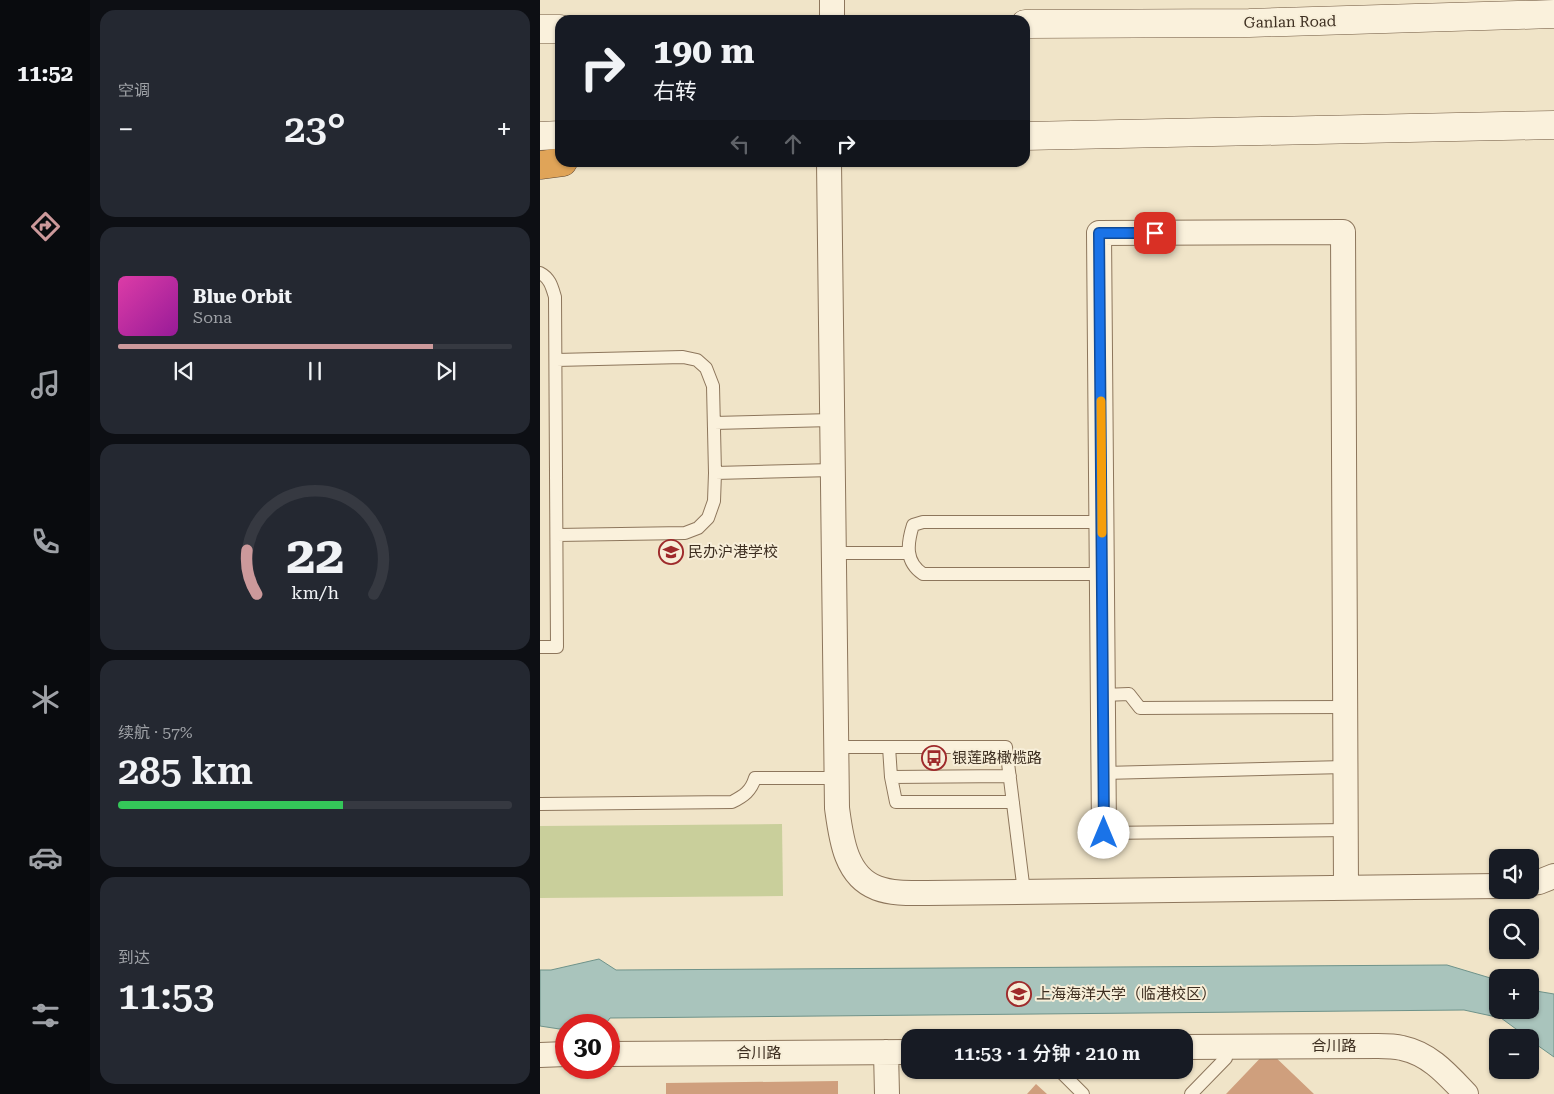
<!DOCTYPE html>
<html lang="zh">
<head>
<meta charset="utf-8">
<style>
	:root { --surface:#171b24; --page:#242831; --text:#f1f3f6; --muted:#9ea1a6; --line:#363941; --accent:#cc999b }
	body { margin:0; font-family:"Roboto Serif","Noto Sans SC",serif; background:var(--page); color:var(--text); height:100vh; display:flex; flex-direction:column; font-size:19px; white-space:nowrap }
	* { box-sizing:border-box; margin:0 }
	p { font-size:16px; color:var(--muted) }
	.icon { flex:none; width:28px; height:28px; fill:none; stroke:currentColor; stroke-width:2; stroke-linecap:round; stroke-linejoin:round }
	.map { position:relative; flex:1; overflow:hidden }
	.side { display:flex; flex-direction:column; gap:10px; padding:10px; background:#0d0f14; width:450px }
	.side>* { flex:none }
	.hud { position:absolute; left:15px; top:15px; width:475px; height:152px; border-radius:15px; box-shadow:0 1px 4px #0004; background:#171b24; color:var(--text); overflow:hidden }
	.buttons { position:absolute; left:949px; top:849px; display:grid; gap:10px }
	.buttons a { display:grid; place-items:center; width:50px; height:50px; border-radius:10px; background:var(--surface); box-shadow:0 1px 4px #0004; font-size:25px }
	.speed { position:absolute; left:15px; top:1014px; display:flex; gap:10px; font-size:25px; font-weight:700; text-align:center }
	.speed>* { display:grid; place-content:center; width:65px; height:65px; border-radius:50%; background:var(--surface); box-shadow:0 1px 4px #0004; line-height:1 }
	.speed .limit { border:8px solid #d22; background:#fff; color:#111 }
	.pin { position:absolute; display:grid; place-items:center; width:42px; height:42px; color:#fff; margin:-21px; border-radius:10px; box-shadow:0 2px 8px #0006 }
	.me { position:absolute; width:55px; margin:-28px; rotate:0deg; stroke-linejoin:round; filter:drop-shadow(0 0 4px #0008) }
	.turn { display:flex; align-items:center; gap:18px; height:105px; padding:0 15px; font-size:22px }
	.turn .icon { width:65px; height:65px; stroke-width:2.5 }
	.turn b { display:block; font-size:35px; line-height:42px }
	.lanes { display:flex; align-items:center; height:48px; padding:0 15px; background:#0003; justify-content:center; gap:25px; direction:ltr }
	.lanes .off { opacity:.35 }
	.big { font-size:38px; font-weight:600; line-height:1.1 }
	.side .tile { flex:1; display:flex; flex-direction:column; justify-content:center; gap:8px; min-width:0; padding:0 18px; border-radius:15px; background:var(--page) }
	.side .dial { align-items:center; gap:0 }
	.dial svg { height:130px; overflow:visible; fill:none; stroke:var(--line); stroke-width:7; stroke-linecap:round; text-anchor:middle }
	.dial text { fill:var(--text); stroke:none }
	.song { display:flex; align-items:center; gap:15px }
	.cover { width:60px; height:60px; border-radius:8px; background:linear-gradient(135deg,hsl(320 70% 55%),hsl(300 70% 35%)) }
	.played { height:5px; border-radius:2px; background:linear-gradient(90deg,var(--accent) 80%,var(--line) 80%) }
	.keys { display:flex; justify-content:space-around; direction:ltr }
	.heat { display:flex; justify-content:space-between; align-items:center; font-size:28px; direction:ltr }
	.charge { height:8px; border-radius:4px; background:linear-gradient(90deg,#34c759 57%,var(--line) 0) }
	.trip { position:absolute; left:361px; top:1029px; width:292px; height:50px; border-radius:15px; background:var(--surface); box-shadow:0 1px 4px #0004; font-weight:600; line-height:50px; text-align:center }
	main { display:flex; flex:1; min-height:0 }
	.tabs { display:flex; flex-direction:column; width:90px; justify-content:space-around; align-items:center; background:#090b0e; color:var(--muted) }
	.tabs .icon { width:35px; height:35px }
	.tabs .current { color:var(--accent) }
	.tabs b { font-size:22px; color:var(--text) }
	.map>svg:first-child { display:block }
</style>
</head>
<body>
<main>
<nav class="tabs">
<b>11:52</b>
<svg class="icon current" aria-label="directions" viewBox="0 0 24 24"><path d="M12 3l9 9-9 9-9-9zM9 14v-3h6M13 9l2 2-2 2"/></svg>
<svg class="icon" aria-label="music" viewBox="0 0 24 24"><path d="M9 18V5l10-2v13"/><circle cx="6" cy="18" r="3"/><circle cx="16" cy="16" r="3"/></svg>
<svg class="icon" aria-label="phone" viewBox="0 0 24 24"><path d="M5 4h4l2 5-3 2q2 4 5 5l2-3 5 2v4C11 20 4 13 5 4z"/></svg>
<svg class="icon" aria-label="climate" viewBox="0 0 24 24"><path d="M12 3v18M4 7l16 10M4 17L20 7"/></svg>
<svg class="icon" aria-label="car" viewBox="0 0 24 24"><path d="M5 17H2v-5l4-1 3-4h7l3 4 3 1v5h-3M9 17h6M6 11h13"/><circle cx="7" cy="17" r="2"/><circle cx="17" cy="17" r="2"/></svg>
<svg class="icon" aria-label="filters" viewBox="0 0 24 24"><path d="M4 7h16M4 17h16"/><circle cx="9" cy="7" r="2"/><circle cx="15" cy="17" r="2"/></svg>
</nav>
<section class="side">
<div class="tile"><p>空调</p>
<div class="heat"><a>−</a><b class="big">23°</b><a>+</a></div>
</div>
<div class="tile">
<div class="song"><i class="cover"></i><div><b>Blue Orbit</b><p>Sona</p></div></div>
<div class="played"></div>
<div class="keys"><svg class="icon" aria-label="previous" viewBox="0 0 24 24"><path d="M18 5L8 12l10 7zM5 5v14"/></svg><svg class="icon" aria-label="pause" viewBox="0 0 24 24"><path d="M8 5v14M16 5v14"/></svg><svg class="icon" aria-label="next" viewBox="0 0 24 24"><path d="M6 5l10 7-10 7zM19 5v14"/></svg></div>
</div>
<div class="tile dial"><svg viewBox="0 0 100 80">
<path d="M14 69A42 42 0 1 1 86 69"/>
<path d="M14 69A42 42 0 0 1 8 42" stroke="#cc999b"/>
<text x="50" y="56" font-size="32" font-weight="700">22</text>
<text x="50" y="72" font-size="11">km/h</text>
</svg></div>
<div class="tile"><p>续航 · 57%</p><b class="big">285 km</b><div class="charge"></div></div>
<div class="tile"><p>到达</p><b class="big">11:53</b></div>
</section>
<div class="map">
<svg width="1014" height="1094" viewBox="0 0 1014 1094">
	<rect width="100%" height="100%" fill="#f0e4c8"/>
	<path fill="#c9cf9b" d="M242,824L243,896L0,898V826Z"/>
	<path fill="#a9c4bc" stroke="#6f938a" d="M59,959L76,970L907,965L957,980L958,1010H990V990L1014,994V1057L990,1040V1038L987,1037L961,1018L924,1010L70,1018L65,1025H26V1030L0,1026V970H11Z"/>
	<path fill="#cf9f7d" d="M728,1050L774,1094H686Z
		M298,1081V1094H126V1083Z
		M496,1084L507,1094H487Z"/>
	<g fill="none" stroke-linecap="round" stroke-linejoin="round">
		<defs>
			<path id="service" d="M0,273C10,278 12,287 15,297L17,647H0
				M16,360L143,357L157,360L166,368L173,386L175,473L174,501L168,518L158,528L145,533L17,535
				M174,423L292,420
				M175,473L293,470
				M562,522H383L373,525C367,544 365,562 383,574H562
				M294,553H369
				M563,695L589,694L600,708L805,707
				M296,747H466L484,892
				M349,747L351,777L470,776
				M564,773L805,767
				M351,777L356,802H473
				M0,804L192,802C204,796 211,791 215,778H297
				M564,833L806,830
				M521,1070V1072L543,1094
				M651,1094L686,1058V1047"/>
			<path id="minor" d="M292,0V20
				M289,162L297,808C301,837 305,876 337,888C353,894 371,893 387,893L958,886
				M564,833L559,233L803,232L806,888
				M990,883L999,882L1014,876
				M645,1047L838,1046C845,1046 854,1046 862,1048C890,1054 907,1074 926,1094
				M346,1052L347,1094
				M69,1054L370,1052
				M0,1055L26,1054"/>
			<path id="secondary" d="M485,24L709,23L1014,14
				M0,29H20
				M0,136L20,135
				M485,136L1014,125"/>
			<path id="motorway" d="M0,165L23,162"/>
		</defs>
		<use href="#service" stroke="#8d765c" stroke-width="14"/>
		<use href="#minor" stroke="#8d765c" stroke-width="26"/>
		<use href="#secondary" stroke="#6f573f" stroke-width="29"/>
		<use href="#motorway" stroke="#5b4430" stroke-width="29"/>
		<use href="#service" stroke="#faf1dc" stroke-width="12"/>
		<use href="#minor" stroke="#faf1dc" stroke-width="24"/>
		<use href="#secondary" stroke="#faf1dc" stroke-width="28"/>
		<use href="#motorway" stroke="#e0a458" stroke-width="28"/>
	</g>
	<g fill="none" stroke-linecap="round" stroke-linejoin="round">
		<defs>
			<path id="route" d="M564,833L559,233H615"/>
		</defs>
		<use href="#route" stroke="#114b97" stroke-width="12"/>
		<use href="#route" stroke="#1a73e8" stroke-width="9"/>
		<path stroke="#f59e0b" stroke-width="9" d="M561,401L562,533"/>
	</g>
	<defs>
		<symbol id="school-ring" viewBox="-11 -11 22 22"><circle r="9.5" fill="#f7eed8" stroke="#9e2a2b" stroke-width="1.5"/><path d="M0-5L7-2L0 1L-7-2ZM-4 1L0 2.5L4 1V4Q0 6-4 4Z" fill="#9e2a2b"/></symbol>
		<symbol id="bus-ring" viewBox="-11 -11 22 22"><circle r="9.5" fill="#f7eed8" stroke="#9e2a2b" stroke-width="1.5"/><path d="M-5-6H5V4H4V6H2V4H-2V6H-4V4H-5ZM-3.5-4V0h7V-4ZM-3.5 1.2v1.5H-2V1.2ZM2 1.2v1.5H3.5V1.2Z" fill="#9e2a2b"/></symbol>
		<symbol id="university-ring" viewBox="-11 -11 22 22"><circle r="9.5" fill="#f7eed8" stroke="#9e2a2b" stroke-width="1.5"/><path d="M0-5L7-2L0 1L-7-2ZM-4 1L0 2.5L4 1V4Q0 6-4 4Z" fill="#9e2a2b"/></symbol>
	</defs>
	<g fill-rule="evenodd">
		<use href="#school-ring" x="117" y="538" width="28" height="28"/>
		<use href="#bus-ring" x="380" y="744" width="28" height="28"/>
		<use href="#university-ring" x="465" y="980" width="28" height="28"/>
	</g>
	<g text-anchor="middle" dominant-baseline="central" stroke-width="4" stroke-linejoin="round" paint-order="stroke">
		<g font-size="15" fill="#3d2e20" stroke="#f7eed8">
			<text transform="translate(750 22) rotate(-1)">Ganlan Road</text>
			<text x="794" y="1046">合川路</text>
			<text x="219" y="1053">合川路</text>
		</g>
		<g font-size="15" fill="#3d2e20" stroke="#f7eed8" text-anchor="start">
			<text x="148" y="552">民办沪港学校</text>
			<text x="412" y="758">银莲路橄榄路</text>
			<text x="496" y="994">上海海洋大学（临港校区）</text>
		</g>
	</g>
</svg>
<div class="buttons">
<a><svg class="icon" aria-label="sound" viewBox="0 0 24 24"><path d="M4 9h4l5-4v14l-5-4H4zM17 9q2 3 0 6"/></svg></a>
<a><svg class="icon" aria-label="search" viewBox="0 0 24 24"><circle cx="10" cy="10" r="6"/><path d="M15 15l6 6"/></svg></a>
<a>+</a>
<a>−</a>
</div>
<div class="speed"><div class="limit">30</div></div>
<div class="pin" style="left:615px;top:233px;background:#d93025"><svg class="icon" aria-label="arrive" viewBox="0 0 24 24"><path d="M6 21V4h12l-3 4 3 4H6"/></svg></div>
<svg class="me" style="left:564px;top:833px" viewBox="-20 -20 40 40"><circle r="19" fill="#fff"/><path d="M0-13L10 11 0 6-10 11z" fill="#1a73e8"/></svg>
<div class="trip">11:53 · 1 分钟 · 210 m</div>
<div class="hud">
<div class="turn"><svg class="icon" aria-label="right" viewBox="0 0 24 24"><path d="M7 20v-9h11M14 6l5 5-5 5"/></svg><div><b>190 m</b>右转</div></div>
<div class="lanes"><svg class="icon off" aria-label="left" viewBox="0 0 24 24"><path d="M17 20v-9H6M10 6l-5 5 5 5"/></svg><svg class="icon off" aria-label="ahead" viewBox="0 0 24 24"><path d="M12 20V5M6 11l6-6 6 6"/></svg><svg class="icon" aria-label="right" viewBox="0 0 24 24"><path d="M7 20v-9h11M14 6l5 5-5 5"/></svg></div>
</div>
</div>
</main>
</body>
</html>
